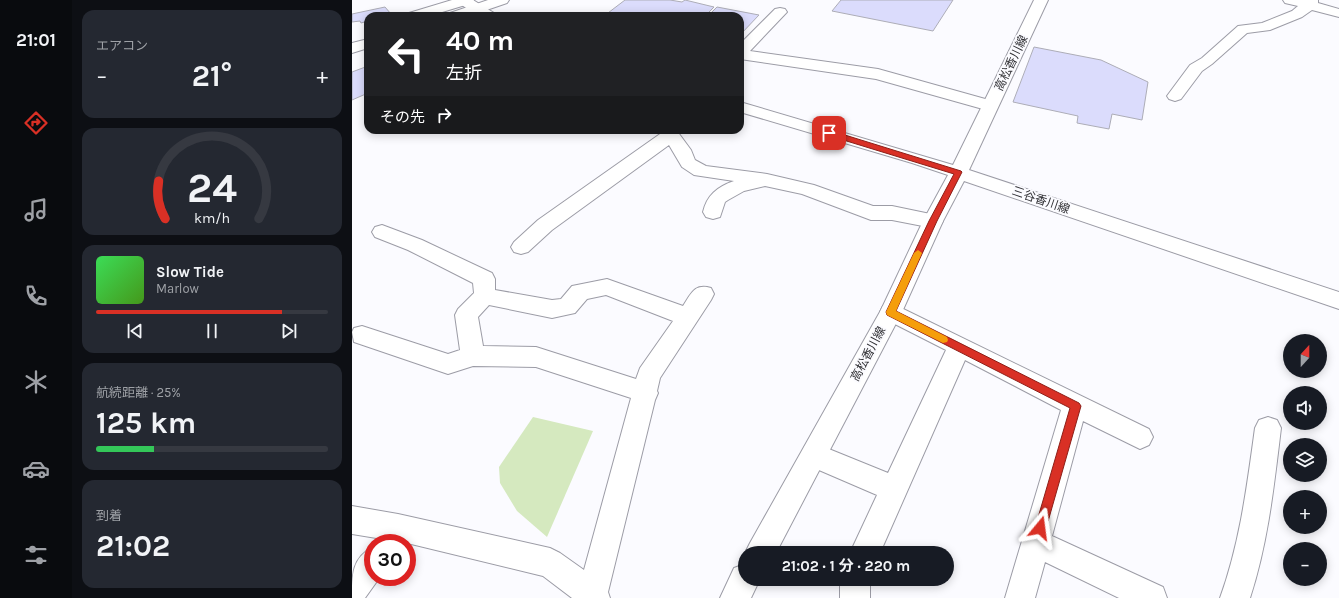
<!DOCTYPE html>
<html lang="ja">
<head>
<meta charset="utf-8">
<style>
	:root { --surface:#171b24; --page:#242831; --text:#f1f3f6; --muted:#9ea1a6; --line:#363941; --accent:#d93025 }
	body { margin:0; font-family:Karla,"Noto Sans JP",sans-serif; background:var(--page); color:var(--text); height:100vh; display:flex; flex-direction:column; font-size:15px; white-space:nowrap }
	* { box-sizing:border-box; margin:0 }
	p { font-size:13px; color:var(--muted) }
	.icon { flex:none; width:22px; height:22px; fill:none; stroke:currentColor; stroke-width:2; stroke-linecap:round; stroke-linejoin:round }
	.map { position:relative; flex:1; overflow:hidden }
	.sheet { display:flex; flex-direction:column; gap:10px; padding:10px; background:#0d0f14; width:280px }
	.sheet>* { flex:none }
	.hud { position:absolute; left:12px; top:12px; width:380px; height:122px; border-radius:12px; box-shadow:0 2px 10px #0003; background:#202124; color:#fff; overflow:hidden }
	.needle { width:26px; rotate:21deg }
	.tools { position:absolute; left:931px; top:334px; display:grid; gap:8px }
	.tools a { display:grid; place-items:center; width:44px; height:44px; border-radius:50%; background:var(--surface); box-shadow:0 2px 10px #0003; font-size:20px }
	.speed { position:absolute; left:12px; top:534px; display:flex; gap:8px; font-size:20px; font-weight:700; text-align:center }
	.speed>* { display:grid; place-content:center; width:52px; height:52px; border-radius:50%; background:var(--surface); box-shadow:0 2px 10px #0003; line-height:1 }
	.speed .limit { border:6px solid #d22; background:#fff; color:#111 }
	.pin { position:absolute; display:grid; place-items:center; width:34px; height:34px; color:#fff; margin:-17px; border-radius:8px; box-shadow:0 2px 6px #0006 }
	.me { position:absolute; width:44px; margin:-22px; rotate:16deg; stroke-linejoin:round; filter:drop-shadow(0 0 3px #0008) }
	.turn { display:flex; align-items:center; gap:14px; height:84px; padding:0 16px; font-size:18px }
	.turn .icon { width:52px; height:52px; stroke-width:2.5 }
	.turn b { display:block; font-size:28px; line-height:34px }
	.then { display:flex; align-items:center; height:38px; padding:0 16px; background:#0003; gap:8px; font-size:15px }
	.big { font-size:30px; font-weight:700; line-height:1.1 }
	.sheet .tile { flex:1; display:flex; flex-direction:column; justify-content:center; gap:6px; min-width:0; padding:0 14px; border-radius:12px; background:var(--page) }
	.sheet .dial { align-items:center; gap:0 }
	.dial svg { height:104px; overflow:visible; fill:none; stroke:var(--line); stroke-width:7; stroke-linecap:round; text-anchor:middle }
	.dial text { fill:var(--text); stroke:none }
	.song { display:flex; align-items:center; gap:12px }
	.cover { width:48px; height:48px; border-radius:6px; background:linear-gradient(135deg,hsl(130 70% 55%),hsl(100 70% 35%)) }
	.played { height:4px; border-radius:2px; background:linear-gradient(90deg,var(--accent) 80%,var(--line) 80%) }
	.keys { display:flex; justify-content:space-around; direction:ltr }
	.heat { display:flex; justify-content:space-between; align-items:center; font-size:22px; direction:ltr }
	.charge { height:6px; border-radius:3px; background:linear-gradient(90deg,#34c759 25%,var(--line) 0) }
	.trip { position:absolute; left:386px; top:546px; width:216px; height:40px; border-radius:20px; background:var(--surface); box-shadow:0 2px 10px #0003; font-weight:700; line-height:40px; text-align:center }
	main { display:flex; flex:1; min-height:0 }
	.tab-bar { display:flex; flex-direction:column; width:72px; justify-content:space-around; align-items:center; background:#090b0e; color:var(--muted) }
	.tab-bar .icon { width:28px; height:28px }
	.tab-bar .selected { color:var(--accent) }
	.tab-bar b { font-size:18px; color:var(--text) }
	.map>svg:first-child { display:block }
</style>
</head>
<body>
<main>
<nav class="tab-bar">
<b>21:01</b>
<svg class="icon selected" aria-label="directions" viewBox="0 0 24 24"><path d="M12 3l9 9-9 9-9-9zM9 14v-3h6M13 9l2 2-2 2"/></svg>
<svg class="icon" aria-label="music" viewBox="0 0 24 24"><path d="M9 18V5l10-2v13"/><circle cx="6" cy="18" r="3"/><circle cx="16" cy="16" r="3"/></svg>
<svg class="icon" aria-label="phone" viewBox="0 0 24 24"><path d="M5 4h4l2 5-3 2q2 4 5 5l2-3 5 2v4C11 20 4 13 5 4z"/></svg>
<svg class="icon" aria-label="climate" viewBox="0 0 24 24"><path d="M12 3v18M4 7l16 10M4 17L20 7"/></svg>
<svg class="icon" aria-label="car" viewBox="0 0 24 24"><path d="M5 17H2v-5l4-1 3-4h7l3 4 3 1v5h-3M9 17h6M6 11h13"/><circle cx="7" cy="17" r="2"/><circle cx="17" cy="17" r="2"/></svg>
<svg class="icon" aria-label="filters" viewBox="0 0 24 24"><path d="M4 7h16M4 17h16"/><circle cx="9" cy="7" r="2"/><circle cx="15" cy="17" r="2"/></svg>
</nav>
<section class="sheet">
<div class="tile"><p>エアコン</p>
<div class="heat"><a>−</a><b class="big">21°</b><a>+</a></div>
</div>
<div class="tile dial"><svg viewBox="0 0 100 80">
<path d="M14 69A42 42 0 1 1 86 69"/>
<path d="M14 69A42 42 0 0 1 9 40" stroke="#d93025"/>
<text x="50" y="56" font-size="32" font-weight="700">24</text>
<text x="50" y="72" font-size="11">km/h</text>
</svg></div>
<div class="tile">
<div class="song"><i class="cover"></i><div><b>Slow Tide</b><p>Marlow</p></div></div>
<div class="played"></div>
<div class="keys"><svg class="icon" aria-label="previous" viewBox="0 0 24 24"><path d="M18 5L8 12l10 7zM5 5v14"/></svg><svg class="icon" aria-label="pause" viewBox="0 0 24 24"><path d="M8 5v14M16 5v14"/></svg><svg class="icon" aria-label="next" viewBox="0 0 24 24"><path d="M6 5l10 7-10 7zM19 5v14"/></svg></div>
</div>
<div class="tile"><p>航続距離 · 25%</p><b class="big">125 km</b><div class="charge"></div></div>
<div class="tile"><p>到着</p><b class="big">21:02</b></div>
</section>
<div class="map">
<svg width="987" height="598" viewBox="0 0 987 598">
	<rect width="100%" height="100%" fill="#fbfbff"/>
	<path fill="#d5e9bf" d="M181,417L241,431L195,537L165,511L148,483L147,467Z"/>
	<path fill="#dbdcfc" stroke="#adadb7" d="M273,0H318L330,2L333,0L362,7L353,16H252Z
		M489,0H601L581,31L480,11Z
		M33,7L39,14L32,16H16V21L9,23L8,21L0,22V14Z
		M365,7L407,15L388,35V16H356Z
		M682,47L749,60L796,82L790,120L760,114L757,129L725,123L726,116L661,102Z
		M16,66V93L0,100V72Z"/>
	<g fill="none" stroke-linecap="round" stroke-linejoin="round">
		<defs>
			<path id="minor" d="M931,0H966V3L987,9V17L960,10L950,17L918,30L895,33L860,64L850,71L829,99L823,101L817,99L815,96L838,65L850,58L886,26L910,23L940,11L946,6L933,3Z
				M428,8L433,9L435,12L398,51L526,69L644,102L646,106L644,110L638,111L524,79L388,59V44L423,9Z
				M305,130L325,131L339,150L343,160L354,166L415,174L462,185L521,206H540L588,216L591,221L588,226L581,228L540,220H519L450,194L413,186L392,191L376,200L373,202L368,217L361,219L354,217L351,212C355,195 365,187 382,181L342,175L330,167L317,145L200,230L176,252L169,254L162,252L159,247L162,242L186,220L308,134Z
				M30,225L70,240L140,273L143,279V290L200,300L209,299L220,286L255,279L331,306C339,294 342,283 359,288L362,294L359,300L308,378L305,391L306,393L303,400L256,592L258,598H220L191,576L55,543L0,534V506L46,514L198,548L208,553L232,570L279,398L184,367L121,366L96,374L2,342L0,332L2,328L10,326L96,354L108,350L103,315L106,309L122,293L121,283L56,250L23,237L20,232L23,227ZM254,295L321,321L288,368L284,379L184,347L131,346L126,317L137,305L200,318L223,313L235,299Z
				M539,303L797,429L801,437L797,445L788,449L731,421L700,536L811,587L815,598H767L693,562L683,598H653L709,410L613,360L528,553H498L525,495L453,464L449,455L453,446L462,443L536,473L594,350L531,318L528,312L531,306Z
				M916,417L925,420L929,428C922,486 916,543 898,598H868C888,543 895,486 903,428L907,420Z
				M21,547V577H28L13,598H0C0,574 0,558 21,547Z
				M488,579H518V598H488Z"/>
			<path id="secondary" d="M107,0H121L142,13L144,16H127L108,4Z
				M682,0H696L617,170L987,292V309L612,181L591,221L550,312L424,553H393L398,543L529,310L571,221L596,175L560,163L388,112V102L601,165Z
				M393,564V579H408L399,598H368L382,568Z"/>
			<path id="trunk" d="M100,0H122L120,3L77,16H55L57,13Z
				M136,0H157L155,3L117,16H96L98,13Z
				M16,39V48L0,53V43Z"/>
		</defs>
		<use href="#minor" stroke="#9c9ca6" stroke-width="2"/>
		<use href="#secondary" stroke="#9c9ca6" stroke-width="2"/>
		<use href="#trunk" stroke="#9c9ca6" stroke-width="2"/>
		<use href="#minor" fill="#fff" fill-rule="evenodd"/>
		<use href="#secondary" fill="#fff" fill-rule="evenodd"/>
		<use href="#trunk" fill="#fff" fill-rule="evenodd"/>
	</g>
	<path fill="#d93025" stroke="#8d1f18" d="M475,131H480L609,171L610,172L585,221L544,311L727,403L729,406L693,532L688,534L684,532L683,528L718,408L535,315L534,312L577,221L602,174L475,135Z"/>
	<path fill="#f59e0b" d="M566,250L570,253L544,311L595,337L596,340L595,342L591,343L535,315L534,312L562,253Z"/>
	<g text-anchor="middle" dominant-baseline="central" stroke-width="3.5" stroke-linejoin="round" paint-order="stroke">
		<g font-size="12" fill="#313135" stroke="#fbfbff">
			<text transform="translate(659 63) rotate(-64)">高松香川線</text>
			<text transform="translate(689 200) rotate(19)">三谷香川線</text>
			<text transform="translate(516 354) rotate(-62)">高松香川線</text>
		</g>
	</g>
</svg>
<div class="tools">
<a><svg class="needle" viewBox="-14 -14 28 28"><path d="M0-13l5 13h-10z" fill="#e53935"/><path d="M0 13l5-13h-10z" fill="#9ea1a6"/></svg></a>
<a><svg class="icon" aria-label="sound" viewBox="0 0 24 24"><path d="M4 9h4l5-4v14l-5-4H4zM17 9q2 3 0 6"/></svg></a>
<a><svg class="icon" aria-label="layers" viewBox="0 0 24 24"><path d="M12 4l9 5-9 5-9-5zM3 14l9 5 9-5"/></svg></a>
<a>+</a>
<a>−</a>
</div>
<div class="speed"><div class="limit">30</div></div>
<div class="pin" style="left:477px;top:133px;background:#d93025"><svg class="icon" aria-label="arrive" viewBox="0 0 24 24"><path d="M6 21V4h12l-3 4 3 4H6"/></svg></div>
<svg class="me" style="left:688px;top:528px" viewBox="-20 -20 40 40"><path d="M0-17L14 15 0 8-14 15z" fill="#d93025" stroke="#fff" stroke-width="4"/></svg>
<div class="trip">21:02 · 1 分 · 220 m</div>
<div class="hud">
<div class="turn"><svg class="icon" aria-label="left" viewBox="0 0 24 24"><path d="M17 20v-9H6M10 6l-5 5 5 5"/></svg><div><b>40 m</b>左折</div></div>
<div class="then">その先<svg class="icon" aria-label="right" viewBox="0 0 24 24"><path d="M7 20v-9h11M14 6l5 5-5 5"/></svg></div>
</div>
</div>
</main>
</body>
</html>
